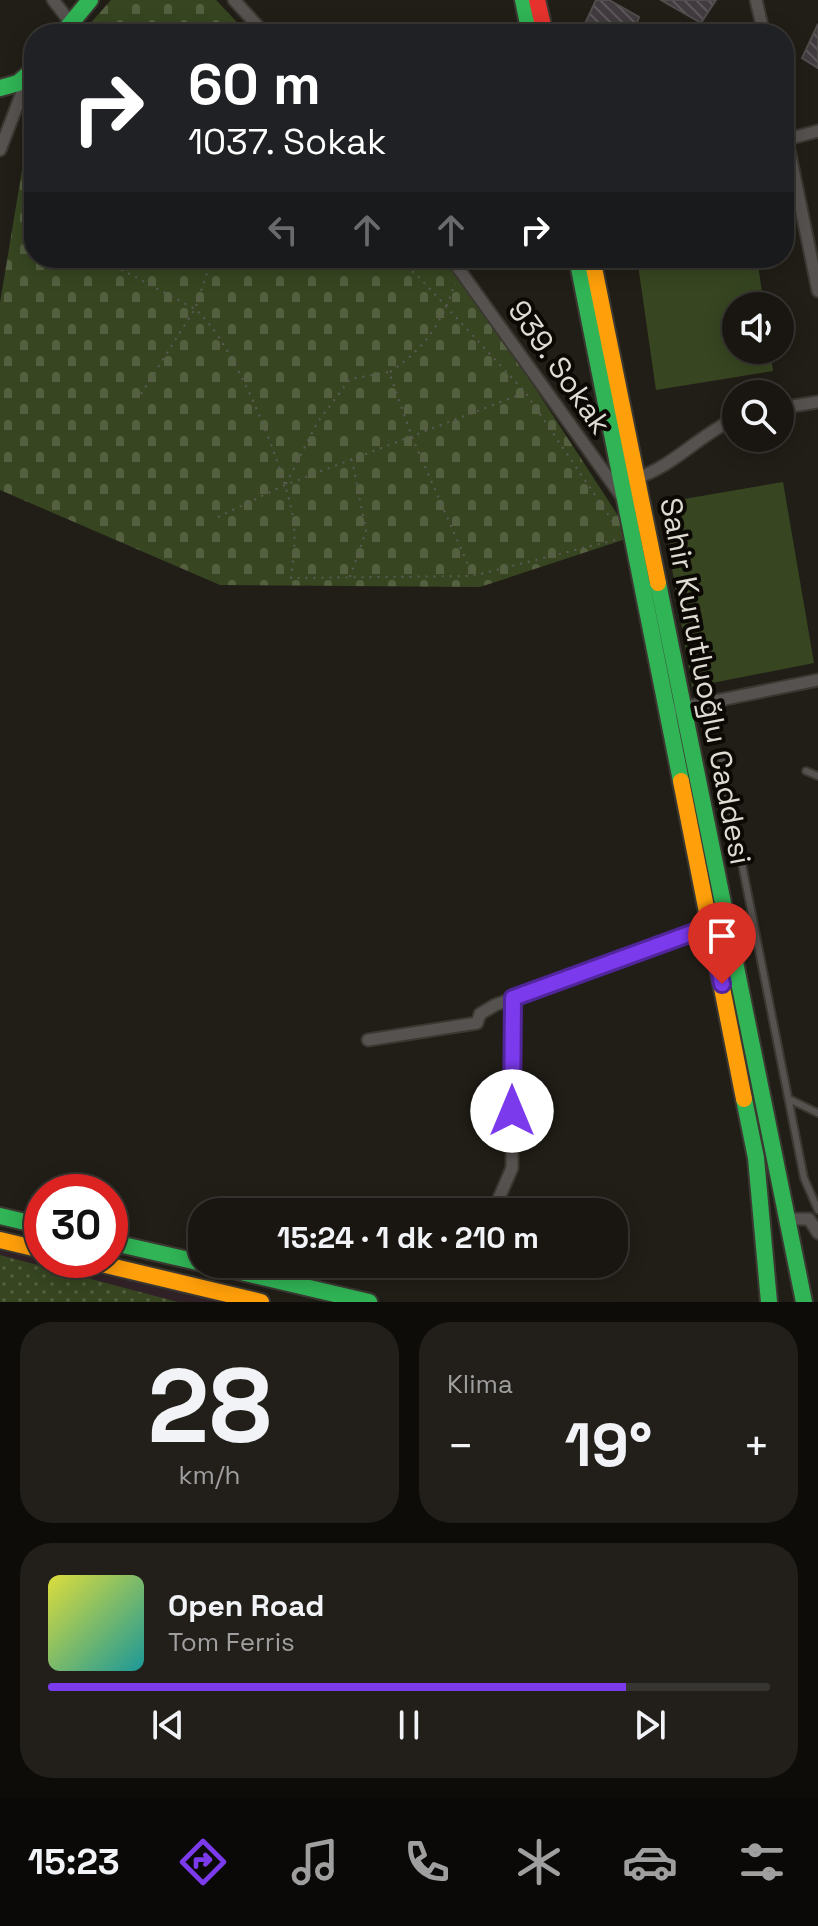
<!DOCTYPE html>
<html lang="tr">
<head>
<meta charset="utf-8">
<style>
	:root { --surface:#191611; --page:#221f1a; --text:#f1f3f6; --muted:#9f9f9f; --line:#373531; --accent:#7c3aed }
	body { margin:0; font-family:"Space Grotesk",sans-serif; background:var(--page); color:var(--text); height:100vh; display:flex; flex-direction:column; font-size:30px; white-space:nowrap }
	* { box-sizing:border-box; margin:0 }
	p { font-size:26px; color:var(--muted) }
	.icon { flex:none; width:44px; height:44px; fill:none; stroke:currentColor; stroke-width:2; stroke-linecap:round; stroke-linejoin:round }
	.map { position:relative; height:1302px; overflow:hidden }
	.details { display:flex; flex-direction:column; gap:20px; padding:20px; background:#0e0c09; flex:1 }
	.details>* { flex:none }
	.hud { position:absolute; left:24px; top:24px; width:770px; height:244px; border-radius:32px; box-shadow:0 4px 20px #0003,0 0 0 2px var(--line); background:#202124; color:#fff; overflow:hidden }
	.tools { position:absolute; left:722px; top:292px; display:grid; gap:16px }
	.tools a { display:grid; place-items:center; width:72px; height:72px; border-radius:50%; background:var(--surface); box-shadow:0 4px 20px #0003,0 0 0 2px var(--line); font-size:40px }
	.speed { position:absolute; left:24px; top:1174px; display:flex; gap:16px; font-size:40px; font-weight:700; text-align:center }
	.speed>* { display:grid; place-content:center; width:104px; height:104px; border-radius:50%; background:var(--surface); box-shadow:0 4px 20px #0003,0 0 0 2px var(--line); line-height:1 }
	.speed .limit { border:12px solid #d22; background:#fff; color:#111 }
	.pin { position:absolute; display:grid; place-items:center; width:68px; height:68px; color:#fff; margin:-82px -34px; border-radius:50% 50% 50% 0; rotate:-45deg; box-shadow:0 0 8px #0007 }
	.pin .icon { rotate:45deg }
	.me { position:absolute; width:88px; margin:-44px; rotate:0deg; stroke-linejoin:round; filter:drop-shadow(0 0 6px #0008) }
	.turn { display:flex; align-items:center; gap:28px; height:168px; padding:0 32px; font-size:36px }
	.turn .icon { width:104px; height:104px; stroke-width:2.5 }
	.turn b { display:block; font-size:56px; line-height:68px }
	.lanes { display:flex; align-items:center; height:76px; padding:0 32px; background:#0003; justify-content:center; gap:40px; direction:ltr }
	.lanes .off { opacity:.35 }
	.big { font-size:60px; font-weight:600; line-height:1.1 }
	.details .widget { flex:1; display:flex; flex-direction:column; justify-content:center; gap:12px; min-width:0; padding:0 28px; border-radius:32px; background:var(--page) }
	.details .dial { align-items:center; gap:0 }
	.dial b { font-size:104px; line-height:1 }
	.song { display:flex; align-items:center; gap:24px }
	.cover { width:96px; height:96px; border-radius:12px; background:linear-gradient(135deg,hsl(60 70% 55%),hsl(180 70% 35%)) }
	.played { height:8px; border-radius:4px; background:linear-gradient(90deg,var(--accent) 80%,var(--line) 80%) }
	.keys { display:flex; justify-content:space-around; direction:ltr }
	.heat { display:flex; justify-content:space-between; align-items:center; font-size:44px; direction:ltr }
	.details .tiles { flex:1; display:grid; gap:20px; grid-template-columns:1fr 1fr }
	.widget:last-child { grid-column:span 2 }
	.trip { position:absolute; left:188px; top:1198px; width:440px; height:80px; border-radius:32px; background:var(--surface); box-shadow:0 4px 20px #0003,0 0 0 2px var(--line); font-weight:600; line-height:80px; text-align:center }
	.tabs { display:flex; height:128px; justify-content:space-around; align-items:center; background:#0a0907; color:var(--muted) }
	.tabs .icon { width:56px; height:56px }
	.tabs .active { color:var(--accent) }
	.tabs b { font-size:36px; color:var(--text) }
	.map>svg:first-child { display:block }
</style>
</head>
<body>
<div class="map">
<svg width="818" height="1302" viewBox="0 0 818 1302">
	<defs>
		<pattern id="grass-dots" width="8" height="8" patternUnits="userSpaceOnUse" patternTransform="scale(2)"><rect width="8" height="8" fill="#374621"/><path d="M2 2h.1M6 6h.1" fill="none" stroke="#546040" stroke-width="1.8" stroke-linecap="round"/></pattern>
		<pattern id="cemetery-stones" width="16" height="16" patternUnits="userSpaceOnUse" patternTransform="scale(2)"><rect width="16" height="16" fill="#374621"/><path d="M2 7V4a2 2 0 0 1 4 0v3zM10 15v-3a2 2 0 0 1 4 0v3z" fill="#546040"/></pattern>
		<pattern id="building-back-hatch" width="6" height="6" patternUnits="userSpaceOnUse" patternTransform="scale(2)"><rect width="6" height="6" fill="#413b3f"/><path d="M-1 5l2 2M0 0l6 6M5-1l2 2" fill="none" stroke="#5c575a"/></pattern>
	</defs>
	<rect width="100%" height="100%" fill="#211e17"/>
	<path fill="#302127" d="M0,1247L42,1257V1260L224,1302H0Z"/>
	<path fill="url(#grass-dots)" d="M0,1255L178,1302H0Z"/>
	<path fill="url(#cemetery-stones)" d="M111,0H216L248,34H81Z
		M34,97V258H444L479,302L632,537L480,587L220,585L0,490V303Z"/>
	<path fill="#374621" d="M637,258H757L764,306H736V350H770L773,371L656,390Z
		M783,482L814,663L692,687L661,503Z"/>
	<path fill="url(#building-back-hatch)" stroke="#504d4c" stroke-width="2" d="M596,0H609L639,17L633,34H589L582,30Z
		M661,0H716L701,23Z
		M818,24V68L802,58Z"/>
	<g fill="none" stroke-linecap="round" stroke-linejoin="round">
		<defs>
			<path id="lane" d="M721,758L804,1178L818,1210
				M806,771L818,776
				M789,1099L818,1113"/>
			<path id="street" d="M53,0L71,23
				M234,0L265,34
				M756,0L764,34
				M784,125L818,291
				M784,140L818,131
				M0,150L28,77
				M451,258L622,497
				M780,408L818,402
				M637,478C675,465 699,435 736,418
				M676,709L818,680
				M368,1040L477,1023L480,1014L495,1005L711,926
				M493,1212L512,1168L513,998
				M785,1219H809L818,1233
				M353,1264L401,1272L425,1264"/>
			<path id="fast" d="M523,0L530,34
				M62,34L90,0
				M0,88L18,83L34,69
				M577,258L681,781
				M658,583L804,1302
				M744,1099L756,1158L769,1302
				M0,1216L42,1226
				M110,1242L202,1263
				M207,1264L369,1302"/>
			<path id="slow" d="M592,258L658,583
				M681,781L744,1099
				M0,1240L42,1250
				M85,1260L261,1302"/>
			<path id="jam" d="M537,0L545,34"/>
		</defs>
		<use href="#lane" stroke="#3b3832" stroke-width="10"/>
		<use href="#street" stroke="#3b3832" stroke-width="15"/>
		<use href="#fast" stroke="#3b3832" stroke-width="20"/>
		<use href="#slow" stroke="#3b3832" stroke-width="20"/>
		<use href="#jam" stroke="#3b3832" stroke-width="20"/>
		<path stroke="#5c5a57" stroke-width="2" stroke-dasharray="2 6" stroke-linecap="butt" d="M25,218L34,223
			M100,258L195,309C235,343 283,464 293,517C296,538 294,557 291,578L472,576L619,539
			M392,258L416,274L525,392L616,526
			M390,372C425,348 442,323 455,283
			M141,394L195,309L212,258
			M286,484L317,423L350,379L389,372L412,437L472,574
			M218,517L285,485L524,393
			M350,577L366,531L352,460"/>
		<use href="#lane" stroke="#555250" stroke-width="6"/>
		<use href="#street" stroke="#555250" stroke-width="11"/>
		<use href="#fast" stroke="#30b455" stroke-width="16"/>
		<use href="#slow" stroke="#ff9f0a" stroke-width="16"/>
		<use href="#jam" stroke="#e5322d" stroke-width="16"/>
	</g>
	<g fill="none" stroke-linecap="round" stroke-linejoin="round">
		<defs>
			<path id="route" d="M512,1111L513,998L711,926L722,984"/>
		</defs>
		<use href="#route" stroke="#51269a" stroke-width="20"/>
		<use href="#route" stroke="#7c3aed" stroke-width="14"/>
	</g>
	<g text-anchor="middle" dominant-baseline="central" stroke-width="8" stroke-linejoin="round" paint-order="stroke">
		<g font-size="30" fill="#dedbd2" stroke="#0c0905">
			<text transform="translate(560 367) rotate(55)">939. Sokak</text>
			<text transform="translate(706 681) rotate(79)">Sahir Kurutluoğlu Caddesi</text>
		</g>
	</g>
</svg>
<div class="tools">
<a><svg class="icon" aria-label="sound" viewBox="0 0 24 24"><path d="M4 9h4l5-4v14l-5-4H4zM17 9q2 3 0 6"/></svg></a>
<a><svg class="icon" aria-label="search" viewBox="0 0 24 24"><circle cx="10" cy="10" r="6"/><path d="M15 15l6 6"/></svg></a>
</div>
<div class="speed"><div class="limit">30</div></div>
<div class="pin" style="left:722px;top:984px;background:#d93025"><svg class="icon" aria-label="arrive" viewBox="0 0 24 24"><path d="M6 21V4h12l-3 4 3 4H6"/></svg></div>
<svg class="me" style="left:512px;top:1111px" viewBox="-20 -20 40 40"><circle r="19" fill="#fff"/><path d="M0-13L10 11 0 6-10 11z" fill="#7c3aed"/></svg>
<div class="trip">15:24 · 1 dk · 210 m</div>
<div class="hud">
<div class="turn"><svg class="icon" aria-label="right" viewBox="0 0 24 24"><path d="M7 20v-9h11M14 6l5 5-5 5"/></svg><div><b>60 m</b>1037. Sokak</div></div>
<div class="lanes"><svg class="icon off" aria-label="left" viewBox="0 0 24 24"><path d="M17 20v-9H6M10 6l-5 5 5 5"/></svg><svg class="icon off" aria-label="ahead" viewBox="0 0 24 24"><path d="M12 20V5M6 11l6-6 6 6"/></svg><svg class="icon off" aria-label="ahead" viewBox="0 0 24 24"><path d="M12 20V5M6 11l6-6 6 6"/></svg><svg class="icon" aria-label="right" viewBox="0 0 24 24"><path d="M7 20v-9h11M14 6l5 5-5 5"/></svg></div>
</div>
</div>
<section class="details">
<div class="tiles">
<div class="widget dial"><b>28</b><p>km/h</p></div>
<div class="widget"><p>Klima</p>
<div class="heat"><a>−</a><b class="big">19°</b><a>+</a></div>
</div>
<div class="widget">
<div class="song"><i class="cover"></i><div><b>Open Road</b><p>Tom Ferris</p></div></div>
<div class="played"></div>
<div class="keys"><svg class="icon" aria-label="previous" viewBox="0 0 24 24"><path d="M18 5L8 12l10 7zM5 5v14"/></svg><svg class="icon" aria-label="pause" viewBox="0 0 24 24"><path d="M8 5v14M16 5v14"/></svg><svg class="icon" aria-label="next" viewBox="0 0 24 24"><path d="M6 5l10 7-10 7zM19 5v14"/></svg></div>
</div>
</div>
</section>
<nav class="tabs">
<b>15:23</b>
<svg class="icon active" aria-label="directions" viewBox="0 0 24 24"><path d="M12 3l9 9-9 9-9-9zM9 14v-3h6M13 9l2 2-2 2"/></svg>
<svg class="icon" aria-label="music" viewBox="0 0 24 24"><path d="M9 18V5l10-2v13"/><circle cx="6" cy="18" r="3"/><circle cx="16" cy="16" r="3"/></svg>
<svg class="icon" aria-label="phone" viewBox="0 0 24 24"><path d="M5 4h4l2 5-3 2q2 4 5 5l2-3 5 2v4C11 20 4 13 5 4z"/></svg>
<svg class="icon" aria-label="climate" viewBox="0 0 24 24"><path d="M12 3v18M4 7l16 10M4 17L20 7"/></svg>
<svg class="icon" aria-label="car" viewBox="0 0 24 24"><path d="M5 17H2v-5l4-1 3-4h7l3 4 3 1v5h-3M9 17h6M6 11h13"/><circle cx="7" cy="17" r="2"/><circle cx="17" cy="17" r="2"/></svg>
<svg class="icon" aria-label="filters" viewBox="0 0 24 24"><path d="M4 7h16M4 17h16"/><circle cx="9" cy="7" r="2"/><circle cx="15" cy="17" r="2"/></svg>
</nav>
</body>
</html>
